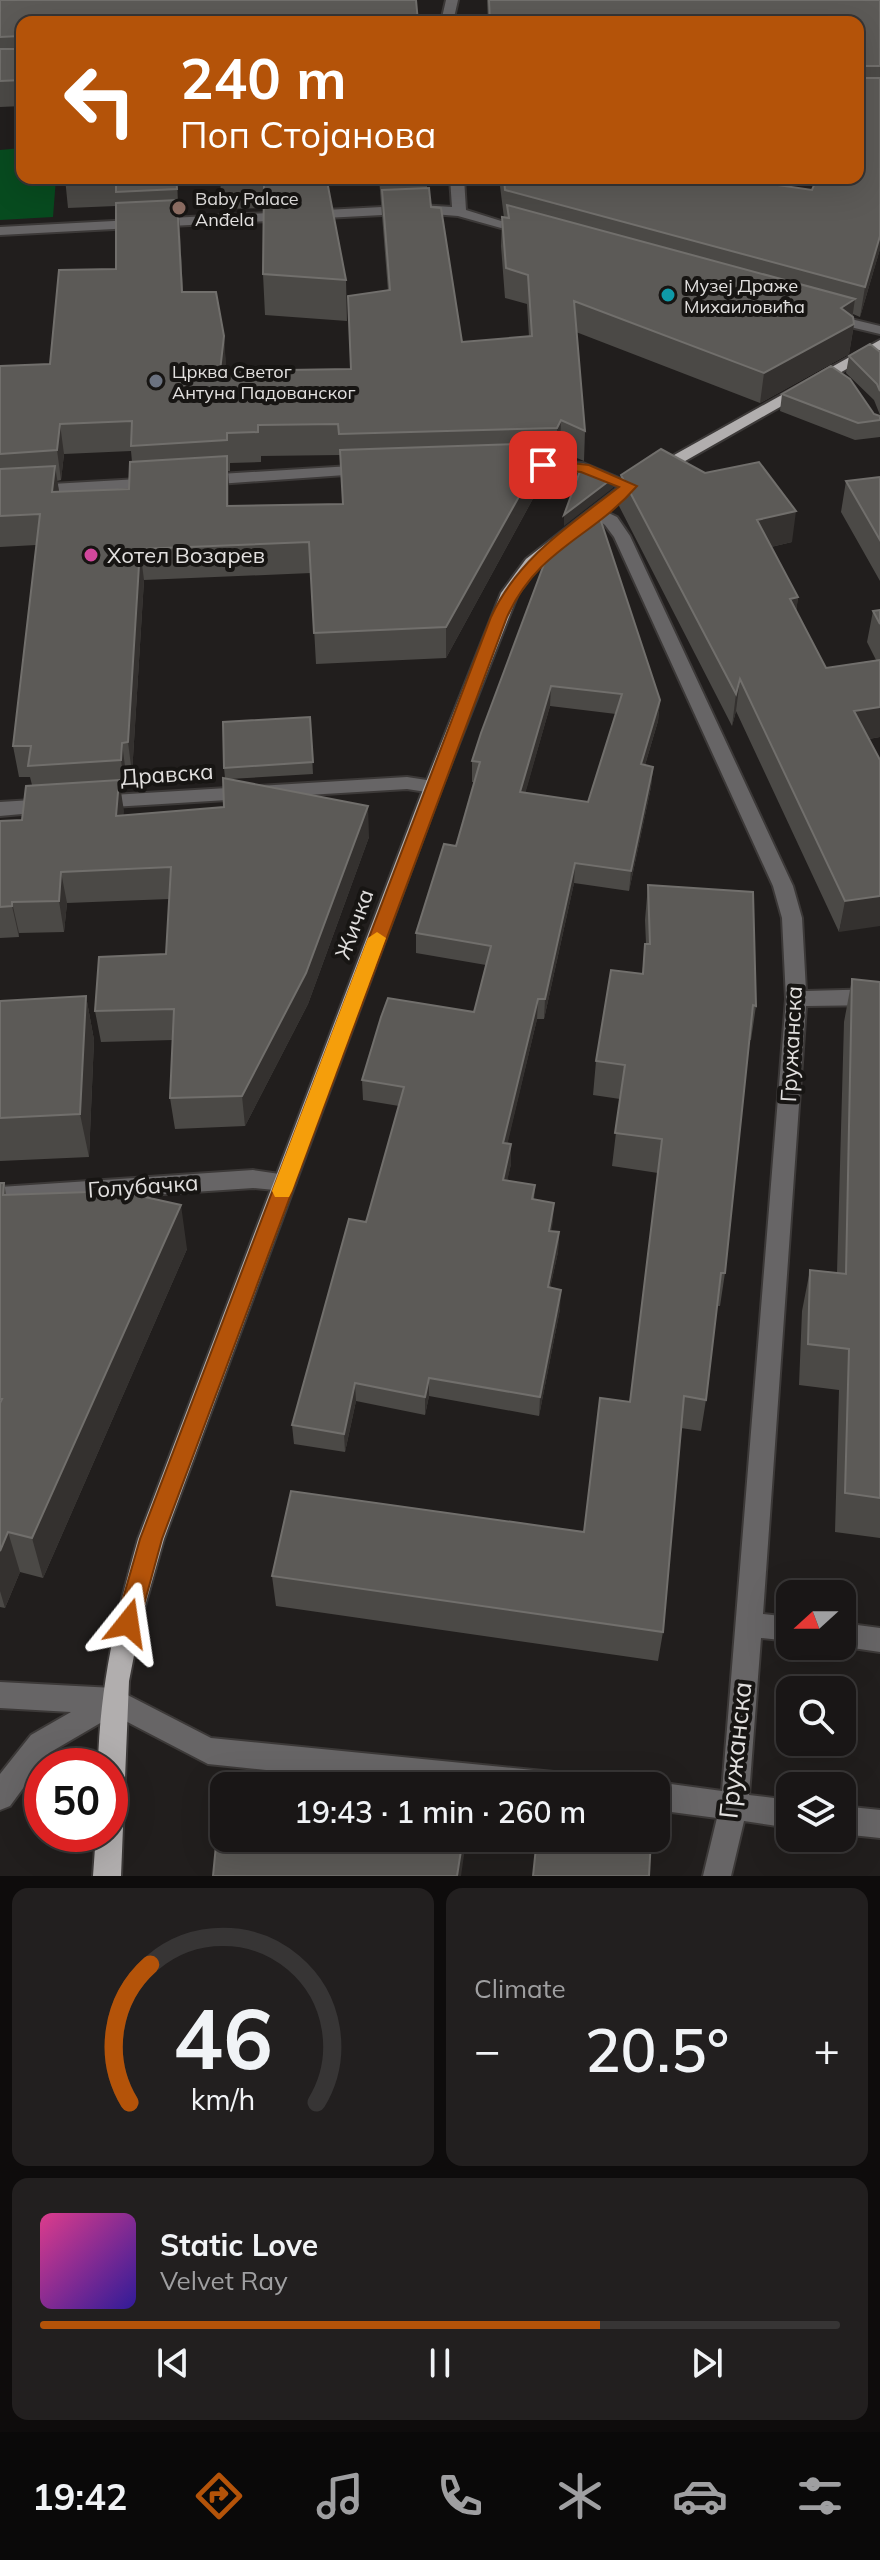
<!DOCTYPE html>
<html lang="en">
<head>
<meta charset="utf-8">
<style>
	:root { --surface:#191616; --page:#221f1f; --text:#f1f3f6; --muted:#9f9fa1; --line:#373535; --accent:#b45309 }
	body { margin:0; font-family:Mulish,sans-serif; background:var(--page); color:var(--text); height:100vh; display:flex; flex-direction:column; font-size:30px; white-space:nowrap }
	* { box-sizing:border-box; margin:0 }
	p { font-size:26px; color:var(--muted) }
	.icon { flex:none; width:44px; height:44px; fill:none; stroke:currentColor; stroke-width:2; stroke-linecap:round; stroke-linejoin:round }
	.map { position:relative; height:1876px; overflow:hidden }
	.panel { display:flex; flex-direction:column; gap:12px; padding:12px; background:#0e0c0c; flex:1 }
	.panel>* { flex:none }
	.top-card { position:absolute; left:16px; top:16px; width:848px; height:168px; border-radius:16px; box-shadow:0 8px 32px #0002,0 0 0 2px var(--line); background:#b45309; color:#fff; overflow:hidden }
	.needle { width:52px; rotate:249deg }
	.tools { position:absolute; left:776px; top:1580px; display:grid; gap:16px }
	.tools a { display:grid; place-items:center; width:80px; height:80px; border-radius:16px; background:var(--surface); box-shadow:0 8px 32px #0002,0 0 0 2px var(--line); font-size:40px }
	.speed { position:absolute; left:24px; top:1748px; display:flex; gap:16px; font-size:40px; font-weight:700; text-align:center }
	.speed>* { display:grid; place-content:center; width:104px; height:104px; border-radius:50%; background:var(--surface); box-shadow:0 8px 32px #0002,0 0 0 2px var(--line); line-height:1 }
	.speed .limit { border:12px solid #d22; background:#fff; color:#111 }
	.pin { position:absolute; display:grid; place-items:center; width:68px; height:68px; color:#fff; margin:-34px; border-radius:16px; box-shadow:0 4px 12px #0006 }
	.me { position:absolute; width:88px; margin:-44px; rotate:15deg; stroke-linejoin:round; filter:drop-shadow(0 0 6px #0008) }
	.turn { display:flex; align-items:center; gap:28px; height:168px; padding:0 32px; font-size:36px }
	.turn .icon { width:104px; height:104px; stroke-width:2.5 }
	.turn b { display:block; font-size:56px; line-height:68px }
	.big { font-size:60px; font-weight:600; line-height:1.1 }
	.panel .tile { flex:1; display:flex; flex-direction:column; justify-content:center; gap:12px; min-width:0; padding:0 28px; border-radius:16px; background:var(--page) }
	.panel .dial { align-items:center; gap:0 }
	.dial svg { height:208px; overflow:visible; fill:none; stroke:var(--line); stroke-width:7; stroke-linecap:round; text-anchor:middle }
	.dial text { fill:var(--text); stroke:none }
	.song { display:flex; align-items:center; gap:24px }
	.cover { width:96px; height:96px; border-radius:12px; background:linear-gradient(135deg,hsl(330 70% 55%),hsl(250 70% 35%)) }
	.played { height:8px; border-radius:4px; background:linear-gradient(90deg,var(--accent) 70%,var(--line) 70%) }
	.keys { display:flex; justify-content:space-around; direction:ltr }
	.heat { display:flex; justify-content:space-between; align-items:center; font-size:44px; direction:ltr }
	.panel .tiles { flex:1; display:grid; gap:12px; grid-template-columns:1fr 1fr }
	.tile:last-child { grid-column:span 2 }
	.trip { position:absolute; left:210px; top:1772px; width:460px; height:80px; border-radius:16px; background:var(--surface); box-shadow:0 8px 32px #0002,0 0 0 2px var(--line); font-weight:600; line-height:80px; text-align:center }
	.tabs { display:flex; height:128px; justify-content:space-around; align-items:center; background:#0a0909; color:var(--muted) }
	.tabs .icon { width:56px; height:56px }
	.tabs .on { color:var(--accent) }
	.tabs b { font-size:36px; color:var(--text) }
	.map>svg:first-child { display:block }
</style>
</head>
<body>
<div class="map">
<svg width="880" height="1876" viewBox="0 0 880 1876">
	<rect width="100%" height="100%" fill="#211e1d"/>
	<path fill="#074b1f" d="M22,148V178H56L53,217L0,220V150Z"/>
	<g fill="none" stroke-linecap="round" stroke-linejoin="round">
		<defs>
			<path id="minor" d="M446,0H458L453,22H441Z
				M450,178H464L466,210L533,231L526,235L458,216L420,213L0,235V227L420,205L452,207Z
				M830,314L880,326V334L825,321V315Z
				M523,460L583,463L638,486L630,491L581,473L517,468L515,465Z
				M367,465L373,467V473L204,485L196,480L204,475Z
				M156,478L162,480V486L0,497V487Z
				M596,507L617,517L630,536L793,886L802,918L806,991L880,989V1005L806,1006L763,1614L790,1617V1641L761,1638L749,1795L790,1800V1828L744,1821L731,1876H703L717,1818L656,1810V1786H647L656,1782L722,1791L786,999L782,918L773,886L614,537L605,525L588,512Z
				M407,777L440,782L442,787L433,793L407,789L96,808L87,802L96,796Z
				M48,799L57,806L55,811L0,816V802Z
				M253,1170L293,1176L296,1182L293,1188L285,1191L253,1188L0,1205V1187Z
				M842,1623L880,1628V1652L839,1646H842Z
				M0,1682L114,1688L211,1738L554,1772L564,1776L568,1786H422L208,1764L114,1715L49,1753L10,1806L0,1810V1774L31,1735L71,1712L0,1708Z
				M842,1806L880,1810V1838L842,1834Z"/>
			<path id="major" d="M880,340V350L636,489L538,567L518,594L442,787L164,1539L141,1620L129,1681L121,1876H93L96,1834H110V1766H98C100,1684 116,1617 138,1539L424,787L501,593L526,559L624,483Z"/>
		</defs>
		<use href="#minor" stroke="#3c3938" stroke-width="4"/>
		<use href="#major" stroke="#3c3938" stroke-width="4"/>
		<use href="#minor" fill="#676566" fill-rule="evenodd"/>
		<use href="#major" fill="#b1aeae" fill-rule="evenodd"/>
	</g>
	<path fill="#4b4946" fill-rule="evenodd" d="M0,0H416L418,22H22V106L0,107Z
		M487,0H880V249L860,317L853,314L854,324L849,354L760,403L576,332L585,431L584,461L560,451L556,458L548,459L547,473L446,658L316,664L311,573L144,580L132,774H126L125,791L121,792L123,815L224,807L225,778L224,768L310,717L313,774L230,779L369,837L308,1004L245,1126L175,1129L170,1098L173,1040L101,1042L95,1011L166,954L169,899L67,903L64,932L19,933V937L0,938V821L22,820L32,785L30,777H19L13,746L36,545L0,547V366L50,364L116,269V206L68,208L65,178H177L183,292L224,336L226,371L351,369L388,291L379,178H427V188L431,207L462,342L529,337L527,304L505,298L501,246L502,217L504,218L499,178H728L812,190L858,178V22H488ZM131,451L132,462L129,489L59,492L57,481L61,480L64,454ZM340,455L343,504L229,506L228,471H230V463L261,462V456Z
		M220,178H325L346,280L347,321L265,315L263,274V208L222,209Z
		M880,352V415L874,400L846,373L849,356Z
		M782,394L880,416V437L855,440L780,411Z
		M705,473L792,542L771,547L798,597L796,612L826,668L876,660L867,642L873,611L880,610V737L869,739L880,760L839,932L736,711L732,726L619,506L621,475Z
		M880,477V581L841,512L846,481Z
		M553,540L660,700L658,721L645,765L653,767L651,787L629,891L574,883L544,1019H537L507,1144L511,1164L507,1180L535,1185L534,1200L554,1203L551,1231L559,1232L558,1252L550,1288L560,1309L539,1416L429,1396L425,1415L356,1401L345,1452L294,1444L292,1425L366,1222L399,1106L363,1100L362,1080L474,1012L486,965L416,953V933L456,846L474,782H472V761ZM550,706L616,714L588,802L525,793Z
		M648,885L756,1006L751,1040H749L725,1273L720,1306H717L706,1400L701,1431L681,1428L663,1632L658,1661L276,1606L272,1576L584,1532L630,1402L658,1173L612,1166L620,1099L593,1095L596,1061L642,974L646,944L645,920Z
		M852,979L880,982V1538L835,1532L839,1390L799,1385L802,1311L810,1270L837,1273L844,1022Z
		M86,996L94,1040L89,1157L0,1161V1001Z
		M0,1183H4L6,1194L187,1249L43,1578L20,1572L5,1608L0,1607Z"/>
	<path fill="#34312f" d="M176,178H177L179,215Z
		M177,200L180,229L184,321L182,292Z
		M880,236V249L860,317L865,287Z
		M855,299L851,326L854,324L849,354L760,403L764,373L841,308Z
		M224,336L226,366L223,401L220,371Z
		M561,420L560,451L556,458L557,428Z
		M60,424L64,454L61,480L57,450Z
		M549,443L547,473L446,658V627Z
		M227,456L229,487V537L227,506Z
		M55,466L60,497L52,492Z
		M614,477L613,488L564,526V515Z
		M796,511L792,542L753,551L757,520Z
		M140,549L144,580L132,774L128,742Z
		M798,597L794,629L790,599Z
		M740,679L736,711L732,726L736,694Z
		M551,686L550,706L520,812V792Z
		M660,700L658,721L639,785L641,764Z
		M880,707V737L849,742L854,711Z
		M122,743L126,774L125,791L121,760Z
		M653,767L651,787L629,891L631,871Z
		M119,780L124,811L121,847L116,816Z
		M368,806L369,837L308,1004L245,1126L242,1096Z
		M575,863L574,883L544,1019L545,999Z
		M61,872L67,903L64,932L59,901Z
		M880,896V926L839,932L845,901Z
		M12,902L19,933V937L12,906Z
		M86,996L94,1040L89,1157L80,1114Z
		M538,999L537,1019L503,1163V1143Z
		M511,1144V1164L503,1199V1180Z
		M554,1203L553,1222L548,1250L549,1231Z
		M181,1205L187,1249L43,1578L32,1538Z
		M559,1232L558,1252L546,1307L548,1287Z
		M561,1290L560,1309L539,1416L540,1397Z
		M429,1378V1396L425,1415V1397Z
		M355,1383L356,1401L345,1452L344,1434Z
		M8,1532L20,1572L5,1608L0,1591V1551Z
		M463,1838H465L464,1855L461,1876H457Z"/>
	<path fill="#5c5a57" stroke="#716f6c" stroke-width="2" fill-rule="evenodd" d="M0,0H416L418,22H368V17L295,22H22V80L0,81V49H21L20,36L0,37Z
		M489,0H880V66H860V78H880V236L865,287L505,190L504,178H728L812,190L817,178H858V22H490Z
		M65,178H176L177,189L116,192V179L65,181Z
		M220,178H325V181L220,182Z
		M327,181L346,280L263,274L264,184Z
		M429,188L431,207L441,208L462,342L532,336L528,275L506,268L502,217L509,218L507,205L855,299L841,308L853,317L854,324L764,373L574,301L585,431L561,420L557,428L339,434L338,424L258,425V432L227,433V440L131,446L132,421L60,424L57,450L0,454V366L50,364L59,270L116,269V203L177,200L182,292H216L224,336L220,371L351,369L348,296L390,290L382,190Z
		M870,344L880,352V391L877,384L849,356Z
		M831,366L850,379L874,414L880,416V420L858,423L782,394Z
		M549,443L446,627L314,633L309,542L140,549L128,742L122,743L121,760L28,766L31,746H13L40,514L0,516V469L55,466L52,492L129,489L130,462L227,456V506L343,504L340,450Z
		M661,449L705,473L759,462L796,511L757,520L798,597L790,599L826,668L880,660V707L854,711L880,760V896L845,901L740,679L736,694L621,475Z
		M585,466L614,477L564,515L581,468Z
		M880,477V540L846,481Z
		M596,506L660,700L641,764L653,767L631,871L575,863L545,999H538L503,1143L511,1144L503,1180L535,1185L532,1199L554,1203L549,1231L559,1232L548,1287L561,1290L540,1397L429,1378L425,1397L355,1383L344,1434L292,1425L349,1219L366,1222L404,1087L362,1080L381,1017L388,998L474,1012L491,946L416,933L444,844L456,846L480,762L472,761L481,733L553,540ZM551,686L622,694L588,802L520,792Z
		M880,610V624L873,611Z
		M310,717L313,762L224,768L223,722Z
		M223,778L368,806L306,973L242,1096L170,1098L174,1009L95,1011L99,957L166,954L171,867L61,872L59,901L12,902V906L0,907V821L22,820L26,786L119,780L116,816L224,807Z
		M648,885L753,892L756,1006L753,1005L725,1273H721L706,1400L684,1396L663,1632L272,1576L291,1491L584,1532L600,1398L630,1402L662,1139L615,1133L625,1065L596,1061L611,970L643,974L645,944H650Z
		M852,979L880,982V1498L845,1493L849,1349L808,1344L810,1270L846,1274Z
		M86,996L80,1114L0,1118V1001Z
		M0,1183H4L3,1195L118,1191L181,1205L32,1538L8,1532L0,1551V1403L2,1399H0Z
		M221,1794H224V1838H463L457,1876H213Z
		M537,1838L651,1839L649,1876H533Z"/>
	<path fill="#b45309" stroke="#753606" stroke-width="2" d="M543,460L589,465L637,486C592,538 538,548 507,617L162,1539L139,1623L136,1631L128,1634L119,1631L116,1623L140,1539L491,617C518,558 569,526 619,487L581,472L538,468L536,465Z"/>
	<path fill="#f59e0b" d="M377,932L386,938L292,1191L289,1197H275L272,1191L368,938Z"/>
	<circle fill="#8d6e63" stroke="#171513" stroke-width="3" cx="179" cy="208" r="8"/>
	<circle fill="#0f9aa8" stroke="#171513" stroke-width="3" cx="668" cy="295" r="8"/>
	<circle fill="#6b7280" stroke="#171513" stroke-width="3" cx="156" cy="381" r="8"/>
	<circle fill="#d1479c" stroke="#171513" stroke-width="3" cx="91" cy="555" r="8"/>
	<g text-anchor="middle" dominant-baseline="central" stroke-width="8" stroke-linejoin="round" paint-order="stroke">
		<g font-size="18" fill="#e2e0df" stroke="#171513" text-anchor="start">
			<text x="195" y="198">Baby Palace<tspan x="195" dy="21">Anđela</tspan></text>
			<text x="684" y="285">Музеј Драже<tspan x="684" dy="21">Михаиловића</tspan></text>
			<text x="172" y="371">Црква Светог<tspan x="172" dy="21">Антуна Падованског</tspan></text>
		</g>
		<g font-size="22" fill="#e2e0df" stroke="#171513" text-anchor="start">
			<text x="107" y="555">Хотел Возарев</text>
		</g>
		<g font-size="22" fill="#e2e0df" stroke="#171513">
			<text transform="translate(167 774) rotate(-4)">Дравска</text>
			<text transform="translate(354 924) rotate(-70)">Жичка</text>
			<text transform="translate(791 1044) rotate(-87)">Гружанска</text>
			<text transform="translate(143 1186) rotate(-4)">Голубачка</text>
		</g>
		<g font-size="26" fill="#e2e0df" stroke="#171513">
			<text transform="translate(735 1750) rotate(-84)">Гружанска</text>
		</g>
	</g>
</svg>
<div class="tools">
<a><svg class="needle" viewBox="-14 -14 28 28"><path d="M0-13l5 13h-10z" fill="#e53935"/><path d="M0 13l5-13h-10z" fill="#9f9fa1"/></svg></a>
<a><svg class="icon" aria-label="search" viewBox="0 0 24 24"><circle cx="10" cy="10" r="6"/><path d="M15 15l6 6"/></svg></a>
<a><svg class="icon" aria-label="layers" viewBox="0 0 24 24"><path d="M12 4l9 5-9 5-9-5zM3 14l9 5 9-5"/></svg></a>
</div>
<div class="speed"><div class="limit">50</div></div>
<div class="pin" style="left:543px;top:465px;background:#d93025"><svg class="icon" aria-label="arrive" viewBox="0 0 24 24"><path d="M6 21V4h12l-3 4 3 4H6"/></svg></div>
<svg class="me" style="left:128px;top:1623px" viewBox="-20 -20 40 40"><path d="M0-17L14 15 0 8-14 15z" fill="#b45309" stroke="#fff" stroke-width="4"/></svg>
<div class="trip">19:43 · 1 min · 260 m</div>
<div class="top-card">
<div class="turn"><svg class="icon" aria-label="left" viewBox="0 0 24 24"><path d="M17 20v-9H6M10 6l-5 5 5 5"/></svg><div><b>240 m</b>Поп Стојанова</div></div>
</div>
</div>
<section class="panel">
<div class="tiles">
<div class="tile dial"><svg viewBox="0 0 100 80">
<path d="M14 69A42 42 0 1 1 86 69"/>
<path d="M14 69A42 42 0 0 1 22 16" stroke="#b45309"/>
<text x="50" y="56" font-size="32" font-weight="700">46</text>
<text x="50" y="72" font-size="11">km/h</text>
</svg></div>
<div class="tile"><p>Climate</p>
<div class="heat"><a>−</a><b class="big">20.5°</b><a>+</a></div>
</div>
<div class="tile">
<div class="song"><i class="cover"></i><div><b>Static Love</b><p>Velvet Ray</p></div></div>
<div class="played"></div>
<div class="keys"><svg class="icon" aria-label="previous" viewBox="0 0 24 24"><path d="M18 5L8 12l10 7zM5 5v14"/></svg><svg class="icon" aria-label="pause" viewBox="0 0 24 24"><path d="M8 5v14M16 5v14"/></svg><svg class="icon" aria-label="next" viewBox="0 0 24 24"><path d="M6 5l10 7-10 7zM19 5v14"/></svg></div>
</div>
</div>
</section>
<nav class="tabs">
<b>19:42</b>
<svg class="icon on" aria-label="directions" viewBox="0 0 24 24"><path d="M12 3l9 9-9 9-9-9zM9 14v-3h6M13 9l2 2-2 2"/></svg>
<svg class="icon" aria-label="music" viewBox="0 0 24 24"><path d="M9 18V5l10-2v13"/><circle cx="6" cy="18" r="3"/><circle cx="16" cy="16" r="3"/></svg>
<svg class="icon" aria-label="phone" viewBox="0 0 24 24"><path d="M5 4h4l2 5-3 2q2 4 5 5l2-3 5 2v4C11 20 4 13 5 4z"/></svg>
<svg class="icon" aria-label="climate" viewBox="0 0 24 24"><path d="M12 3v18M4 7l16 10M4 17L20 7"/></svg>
<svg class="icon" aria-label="car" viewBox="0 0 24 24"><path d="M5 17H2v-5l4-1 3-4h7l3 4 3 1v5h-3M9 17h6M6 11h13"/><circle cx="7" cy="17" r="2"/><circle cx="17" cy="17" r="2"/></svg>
<svg class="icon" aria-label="filters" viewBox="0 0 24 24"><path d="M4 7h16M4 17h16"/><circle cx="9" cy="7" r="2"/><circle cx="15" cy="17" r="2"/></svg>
</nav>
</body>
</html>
